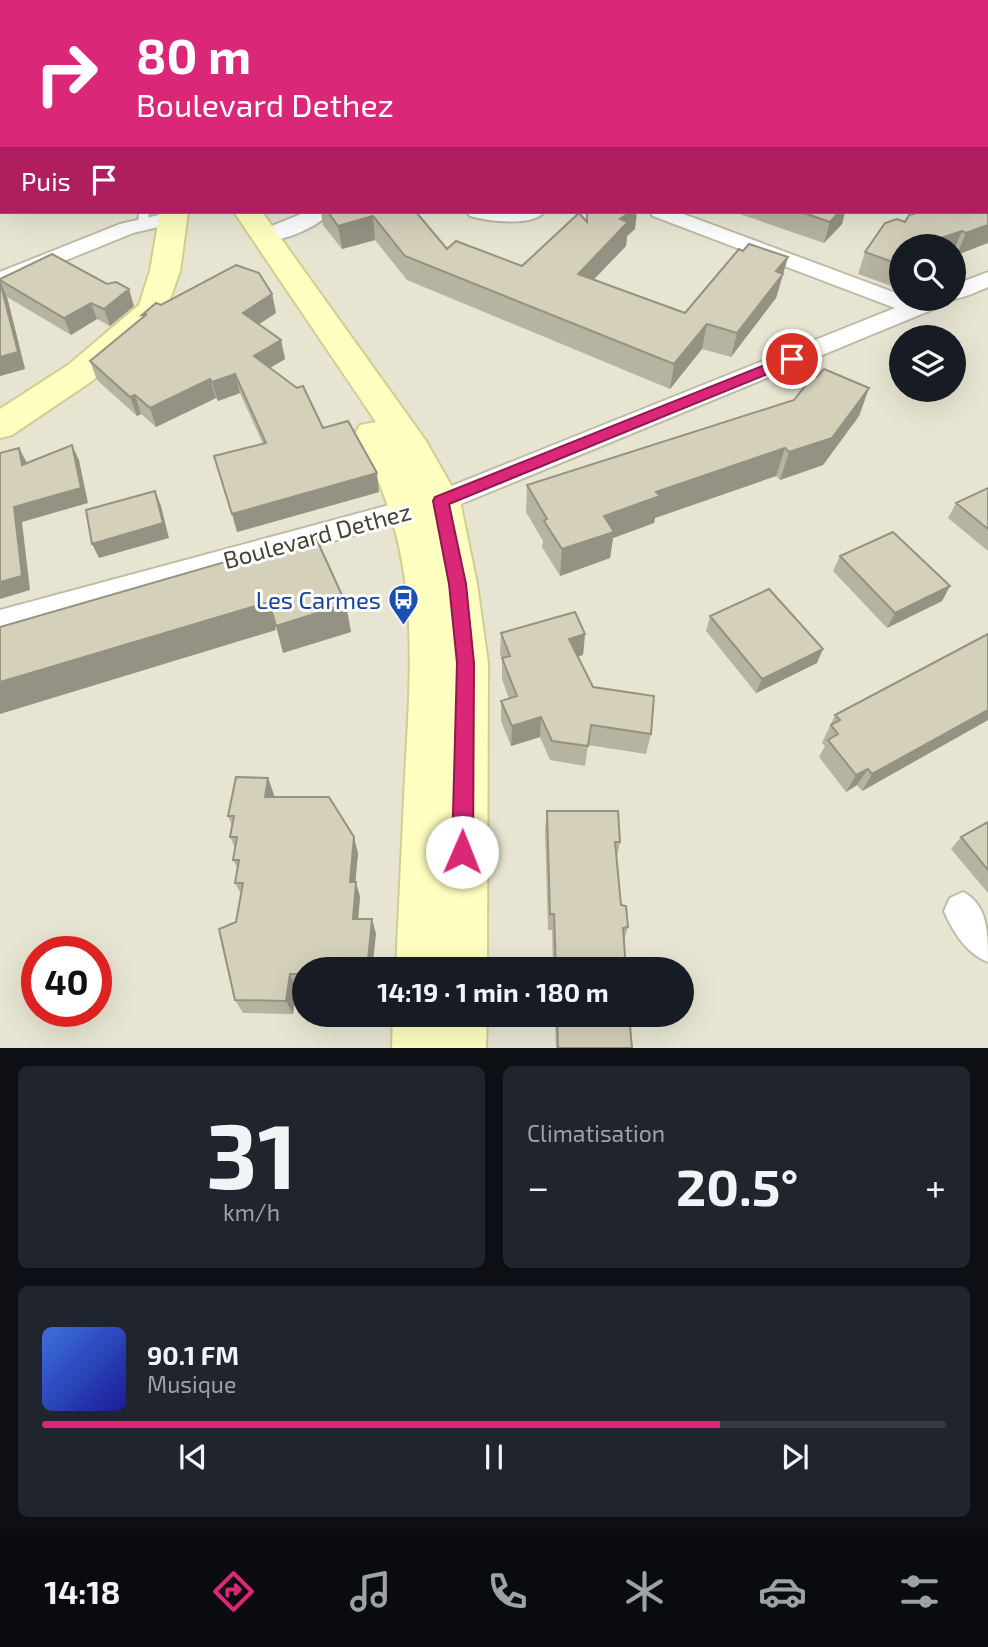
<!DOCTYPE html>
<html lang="fr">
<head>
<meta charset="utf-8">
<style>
	:root { --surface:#171b24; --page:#20242c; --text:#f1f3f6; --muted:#9ea1a6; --line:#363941; --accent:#db2777 }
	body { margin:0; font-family:"Exo 2",sans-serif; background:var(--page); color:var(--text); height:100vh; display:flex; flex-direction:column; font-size:26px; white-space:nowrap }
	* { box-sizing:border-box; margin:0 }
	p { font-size:23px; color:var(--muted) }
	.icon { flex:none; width:38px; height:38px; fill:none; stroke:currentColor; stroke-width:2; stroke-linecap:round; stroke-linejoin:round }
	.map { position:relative; height:1048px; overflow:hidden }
	.drawer { display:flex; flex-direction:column; gap:18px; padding:18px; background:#0d0f14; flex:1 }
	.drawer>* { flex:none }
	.top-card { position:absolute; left:0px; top:0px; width:989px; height:214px; box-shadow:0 7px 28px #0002; background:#db2777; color:#fff; overflow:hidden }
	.controls { position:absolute; left:889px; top:234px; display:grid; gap:14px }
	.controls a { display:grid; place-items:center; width:77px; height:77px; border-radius:50%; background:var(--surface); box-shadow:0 7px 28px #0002; font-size:35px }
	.speed { position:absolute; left:21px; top:936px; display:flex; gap:14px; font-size:35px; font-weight:700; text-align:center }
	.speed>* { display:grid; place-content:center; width:91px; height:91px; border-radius:50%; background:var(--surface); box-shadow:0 7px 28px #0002; line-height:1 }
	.speed .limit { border:10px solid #d22; background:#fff; color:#111 }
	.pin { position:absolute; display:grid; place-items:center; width:60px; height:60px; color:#fff; margin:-30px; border:4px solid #fff; border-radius:50%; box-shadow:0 2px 7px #0007 }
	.me { position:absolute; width:77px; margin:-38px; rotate:1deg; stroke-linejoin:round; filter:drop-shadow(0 0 5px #0008) }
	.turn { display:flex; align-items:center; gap:24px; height:147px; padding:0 21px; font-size:32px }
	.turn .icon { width:91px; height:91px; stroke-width:2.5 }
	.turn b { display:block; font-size:49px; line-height:60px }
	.then { display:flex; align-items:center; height:66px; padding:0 21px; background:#0003; gap:14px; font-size:26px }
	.big { font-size:52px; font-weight:700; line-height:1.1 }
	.drawer .card { flex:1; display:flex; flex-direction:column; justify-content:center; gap:10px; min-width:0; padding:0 24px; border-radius:10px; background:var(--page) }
	.drawer .dial { align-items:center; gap:0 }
	.dial b { font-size:91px; line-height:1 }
	.song { display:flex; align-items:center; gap:21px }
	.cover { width:84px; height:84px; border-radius:10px; background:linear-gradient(135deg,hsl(220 70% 55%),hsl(240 70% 35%)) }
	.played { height:7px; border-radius:4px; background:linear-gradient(90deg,var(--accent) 75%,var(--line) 75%) }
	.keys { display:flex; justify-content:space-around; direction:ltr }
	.heat { display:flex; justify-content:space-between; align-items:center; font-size:38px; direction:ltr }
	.drawer .tiles { flex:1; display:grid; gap:18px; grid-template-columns:1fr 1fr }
	.card:last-child { grid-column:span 2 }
	.trip { position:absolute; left:292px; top:957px; width:402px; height:70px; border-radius:35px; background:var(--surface); box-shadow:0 7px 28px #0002; font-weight:700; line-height:70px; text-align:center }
	.menu { display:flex; height:112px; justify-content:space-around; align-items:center; background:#090b0e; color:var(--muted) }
	.menu .icon { width:49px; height:49px }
	.menu .active { color:var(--accent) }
	.menu b { font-size:32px; color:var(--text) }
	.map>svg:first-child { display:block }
</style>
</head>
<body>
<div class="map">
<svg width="988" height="1049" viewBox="0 0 988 1049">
	<rect width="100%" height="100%" fill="#f3f2e4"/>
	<path fill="#e7e5d2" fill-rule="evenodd" d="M0,0H988V1048L0,1049ZM2,2H987V212H2ZM901,247H954V299H901ZM901,338H954V390H901ZM37,952H96V1012H37ZM304,970H682V1015H304Z"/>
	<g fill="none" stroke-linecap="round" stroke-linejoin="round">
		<defs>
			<path id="lane" d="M617,0L635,2H619Z
				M139,212H149L147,226L143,227L138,224Z"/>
			<path id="street" d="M583,0H602L603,2H585Z
				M172,212L179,214L182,218L179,222L133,233L0,287V272L120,224Z
				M306,212H330C318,228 276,245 257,240L254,236L257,232Z
				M467,212H544C532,227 487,221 470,216Z
				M650,212H678L901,295V299H949L946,304L451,508L0,634V610L434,493L895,308L653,216Z
				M988,272V287C976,292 965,298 952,299L954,285Z
				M963,892C988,905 988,933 988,962C967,954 953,932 944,911L950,898Z"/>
			<path id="secondary" d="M90,0H111L112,2H91Z
				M627,0H652L626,2Z
				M840,0H862L863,2H841Z
				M987,75H988V89H987Z
				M160,212H188L180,271L164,316L92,381L12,435L0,438V409L68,365L139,305L150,271Z
				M234,212H262L426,441L460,501L477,584L488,663L487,970H396C399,905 402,841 405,777C412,650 421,548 355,434L360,425L376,422Z
				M393,1015H487L486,1049H392Z"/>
		</defs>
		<use href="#lane" stroke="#bebca7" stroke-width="4"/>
		<use href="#street" stroke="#bebca7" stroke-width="4"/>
		<use href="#secondary" stroke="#d0ce91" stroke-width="4"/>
		<use href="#lane" fill="#fff" fill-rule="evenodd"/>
		<use href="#street" fill="#fff" fill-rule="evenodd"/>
		<use href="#secondary" fill="#ffffc2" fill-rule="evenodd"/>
	</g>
	<path fill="#b6b3a0" d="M136,0H183L184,2H139Z
		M296,0H368L370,2H299Z
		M452,0H581L579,2H446Z
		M695,0H796L800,2H695Z
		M900,0H988V38L987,37V2H905Z
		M988,127V175L987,174V128Z
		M321,212H416L447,249L522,266L586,222L587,212L635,229L627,236L626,246L593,280L685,313L743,251L788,257L776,298L731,357L702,349L670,389L407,280L375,240L342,249L323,225Z
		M734,212H845L842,224L824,243Z
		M987,212L957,255L954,252V247H901V288L900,289L858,274L865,252L905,222Z
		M0,279L134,306L110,326L97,319L71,335L7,297L25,369L0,376Z
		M272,294L276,313L259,324L281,340L285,359L270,368L379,492L237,532L263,444L240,393L218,401L216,398L156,427L141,414L137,416L97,380L90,361L161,305Z
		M817,377L869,388L859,416L823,465L780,480L776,476L655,518L654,523L613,538L610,558L560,576L542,547L543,541L526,512L527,485L794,400Z
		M988,488V551L948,518L956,503Z
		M840,556L950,586L942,601L887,628L833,571Z
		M710,616L817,663L756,693L706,631Z
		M501,633L585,634L583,655L577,656L593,687L651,734L646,754L588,745L585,766L550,760L540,737L511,746L501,721V701L509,699L502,679V658L500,654Z
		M988,634V720L862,791L857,785L846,792L819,757L825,746L822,743L835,715Z
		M268,778L274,795V797L358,853L355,882L360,897L358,919H372L376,934L304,970V987H296L293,1014L243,1013L235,1000L236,922L241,894L235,883L238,869L233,860L235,848L230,837L232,825L228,816Z
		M547,811L620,842L617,858L621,905L628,927L624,941L626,970H553L552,930H548L545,829Z
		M988,822V893L951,849L961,837Z
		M555,1015H629L632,1048H556Z"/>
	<path fill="#949282" d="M149,0H183L184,2H150Z
		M551,0H581L579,2H551Z
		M630,212H637L635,229L627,236L626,246L576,298L578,274L620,219Z
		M839,212H845L842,224L824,243L830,222Z
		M373,216L375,240L342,249L338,226Z
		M988,225V243L957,255L966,233Z
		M962,231L954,250V247H929L934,240Z
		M788,257L776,298L731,357L737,333L776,271Z
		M0,281L7,297L25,369L0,376Z
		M129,289L134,306L110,326L104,309Z
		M272,294L276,313L247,332L243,313Z
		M91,303L97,319L71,335L64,318Z
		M707,324L702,349L670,389L674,364Z
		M281,340L285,359L258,375L254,356Z
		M235,374L240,393L218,401L212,382Z
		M210,379L216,398L156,427L150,408Z
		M869,388L859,416L823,465L780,480L789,452Z
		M135,395L141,414L137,416L130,397Z
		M72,445L79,460L88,503L22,522L30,590L0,599V582L14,507Z
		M19,448L27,463L22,465Z
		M785,448L776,476L655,518L654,523L613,538L610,558L560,576L562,549L604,516L656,492Z
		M377,473L379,492L237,532L232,514Z
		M155,491L161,506L169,538L99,558L92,544Z
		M950,586L942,601L887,628L895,613Z
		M269,602L276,630L0,714V682Z
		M346,604L351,632L283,653L276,626Z
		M585,634L583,655L567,660L569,639Z
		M823,649L817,663L756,693L762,679Z
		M988,710V720L862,791L872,774Z
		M541,717L540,737L511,746L512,726Z
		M868,769L857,785L846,792L856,775Z
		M268,778L274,795L271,813L265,797Z
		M354,837L358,853L354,897L350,882Z
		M356,882L360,897L357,933L353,919Z
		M372,919L376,934L372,970H367Z
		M290,974L296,987L293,1014L286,1001Z"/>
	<path fill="#d4d0ba" stroke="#949282" stroke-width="2" d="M3,0H60V2H3Z
		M314,0H368L370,2H317Z
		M452,0H528L531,2H446Z
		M708,0H796L800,2H710Z
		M924,0H988V27H987V2H928Z
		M988,127V158H987V128Z
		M987,190H988V225L966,233L962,231L934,240L929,247H901V265L865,252L885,223L897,219L905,222L909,215L920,212H987Z
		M328,212H416L447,249L456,241L522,266L579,213L587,222V212H630L620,219L628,222L578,274L685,313L739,249L743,251L749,244L788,257L776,271L783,274L737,333L707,324L674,364L405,256L373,216L338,226Z
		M801,212H839L830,222Z
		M52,254L107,284L116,282L129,289L104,309L91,303L64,318L0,280V279Z
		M236,265L259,273L272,294L243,313L281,340L254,356L297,388L303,386L323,428L348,421L377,473L232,514L214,456L266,443L235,374L212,382L210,379L150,408L135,395L130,397L90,361L147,314L142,315L156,303L161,305Z
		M0,282L18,352L0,357Z
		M824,369L869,388L832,438L789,452L785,448L656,492L660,496L604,516L614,532L562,549L544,521L547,519L527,485L794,400L813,376L817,377Z
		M72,445L81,488L14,507L22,576L0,582V453L19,448L22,465Z
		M988,488V529L956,503Z
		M155,491L163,523L92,544L86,510Z
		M893,532L950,586L895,613L840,556Z
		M315,536L346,604L276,626L269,602L0,682V627Z
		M769,589L823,649L762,679L710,616Z
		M575,612L585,634L569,639L593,687L654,696L651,734L591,725L588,746L552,741L541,717L512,726L501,701L517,696L502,658L510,656L501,633Z
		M988,634V710L872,774L868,769L856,775L828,740L838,734L831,725L840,720L835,715Z
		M236,777L268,778L265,797H329L354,837L350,882H356L353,919H372L367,970H304V974H290L286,1001L235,1000L219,929L236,922L243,883H235L239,860H233L237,837H230L234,816H228Z
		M547,811H618L620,842H615L621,905L626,906L628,927L623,928L626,970H556L554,914H550Z
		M988,822V870L961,837Z
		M557,1015H629L632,1048H558Z"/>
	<path fill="#db2777" stroke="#8e194d" stroke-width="2" d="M792,354L799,359L797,362L449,504L466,584L474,663L473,852L470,859L462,862L455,859L452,852L457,663L449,584L433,501L435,497Z"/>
	<defs>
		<symbol id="bus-pin" viewBox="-11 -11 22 30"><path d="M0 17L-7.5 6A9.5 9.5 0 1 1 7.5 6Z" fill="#1a4fb4" stroke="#fff"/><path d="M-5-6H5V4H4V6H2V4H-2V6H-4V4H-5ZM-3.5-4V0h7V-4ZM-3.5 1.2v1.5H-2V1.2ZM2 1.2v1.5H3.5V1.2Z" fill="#fff"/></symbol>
	</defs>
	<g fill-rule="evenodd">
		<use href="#bus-pin" x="386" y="582" width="35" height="47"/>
	</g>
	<g text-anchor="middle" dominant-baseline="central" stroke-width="6" stroke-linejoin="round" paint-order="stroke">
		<g font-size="24" fill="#454234" stroke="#fff">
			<text transform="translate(317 535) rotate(-15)">Boulevard Dethez</text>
		</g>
		<g font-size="24" fill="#164399" stroke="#fff" text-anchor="end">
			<text x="381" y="599">Les Carmes</text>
		</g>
	</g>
</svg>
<div class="controls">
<a><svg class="icon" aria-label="search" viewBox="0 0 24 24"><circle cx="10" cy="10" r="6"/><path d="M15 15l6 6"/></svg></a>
<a><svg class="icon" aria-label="layers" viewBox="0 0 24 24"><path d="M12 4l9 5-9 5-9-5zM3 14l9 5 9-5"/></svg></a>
</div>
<div class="speed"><div class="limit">40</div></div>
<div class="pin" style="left:792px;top:359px;background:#d93025"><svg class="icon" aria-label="arrive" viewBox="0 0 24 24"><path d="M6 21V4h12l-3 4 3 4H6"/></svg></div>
<svg class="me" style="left:462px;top:852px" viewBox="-20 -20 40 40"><circle r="19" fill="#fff"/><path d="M0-13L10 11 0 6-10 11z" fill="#db2777"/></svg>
<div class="trip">14:19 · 1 min · 180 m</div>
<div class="top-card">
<div class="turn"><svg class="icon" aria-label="right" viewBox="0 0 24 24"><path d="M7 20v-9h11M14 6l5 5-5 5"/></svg><div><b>80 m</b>Boulevard Dethez</div></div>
<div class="then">Puis<svg class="icon" aria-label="arrive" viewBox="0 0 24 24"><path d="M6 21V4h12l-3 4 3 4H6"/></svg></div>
</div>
</div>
<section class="drawer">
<div class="tiles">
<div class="card dial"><b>31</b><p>km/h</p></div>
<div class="card"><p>Climatisation</p>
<div class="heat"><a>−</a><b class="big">20.5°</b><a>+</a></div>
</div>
<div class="card">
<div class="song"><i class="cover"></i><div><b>90.1 FM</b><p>Musique</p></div></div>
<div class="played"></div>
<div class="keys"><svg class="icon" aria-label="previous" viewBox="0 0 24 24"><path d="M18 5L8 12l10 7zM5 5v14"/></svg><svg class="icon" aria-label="pause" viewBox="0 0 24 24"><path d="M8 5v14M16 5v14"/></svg><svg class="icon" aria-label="next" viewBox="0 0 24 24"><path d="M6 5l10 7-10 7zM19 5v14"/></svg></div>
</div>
</div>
</section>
<nav class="menu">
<b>14:18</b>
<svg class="icon active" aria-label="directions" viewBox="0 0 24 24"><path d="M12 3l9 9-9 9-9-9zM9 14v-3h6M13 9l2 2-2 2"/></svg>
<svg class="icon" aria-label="music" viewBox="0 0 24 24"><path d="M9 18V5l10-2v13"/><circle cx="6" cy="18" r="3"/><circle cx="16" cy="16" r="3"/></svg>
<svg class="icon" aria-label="phone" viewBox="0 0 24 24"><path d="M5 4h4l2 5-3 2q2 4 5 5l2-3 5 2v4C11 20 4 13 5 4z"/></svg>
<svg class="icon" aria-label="climate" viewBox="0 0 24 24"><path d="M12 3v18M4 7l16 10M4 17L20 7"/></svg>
<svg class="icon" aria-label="car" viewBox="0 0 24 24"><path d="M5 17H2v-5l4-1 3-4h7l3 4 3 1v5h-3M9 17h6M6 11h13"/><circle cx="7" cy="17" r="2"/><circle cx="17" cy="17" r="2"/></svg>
<svg class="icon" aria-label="filters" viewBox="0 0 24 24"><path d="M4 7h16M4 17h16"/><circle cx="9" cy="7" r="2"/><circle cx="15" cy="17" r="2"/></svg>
</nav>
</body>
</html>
